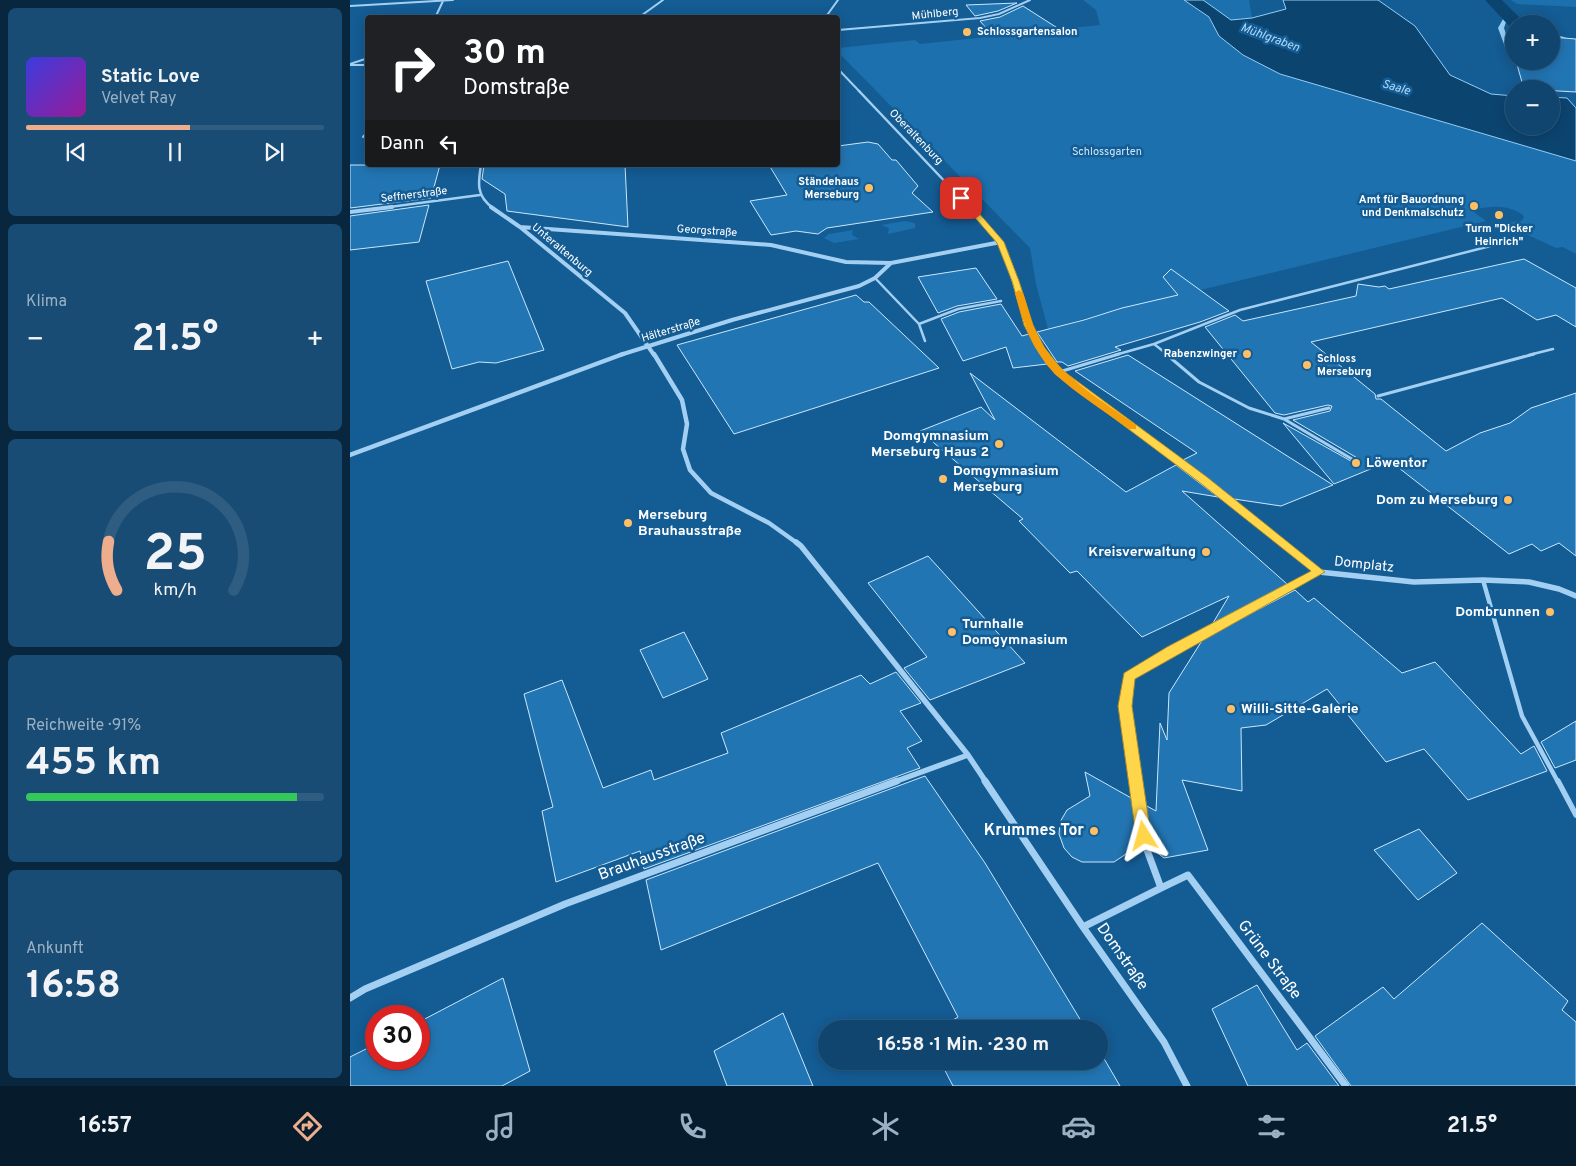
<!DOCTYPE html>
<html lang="de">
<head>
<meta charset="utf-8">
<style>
	:root { --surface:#0f456f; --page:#184c74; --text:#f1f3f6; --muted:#9bb1c3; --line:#2f5d82; --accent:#eead8d }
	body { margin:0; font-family:Overpass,sans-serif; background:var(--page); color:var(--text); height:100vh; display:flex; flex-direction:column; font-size:19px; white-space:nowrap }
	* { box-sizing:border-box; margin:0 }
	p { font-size:16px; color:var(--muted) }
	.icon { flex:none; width:28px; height:28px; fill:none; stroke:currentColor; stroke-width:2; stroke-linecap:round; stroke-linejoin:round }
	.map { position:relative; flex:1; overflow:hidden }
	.side { display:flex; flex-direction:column; gap:8px; padding:8px; background:#08263d; width:350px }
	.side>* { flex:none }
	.banner { position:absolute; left:15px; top:15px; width:475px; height:152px; border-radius:5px; box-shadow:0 2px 12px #0003,0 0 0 1px var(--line); background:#202124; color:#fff; overflow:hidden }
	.tools { position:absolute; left:1155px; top:15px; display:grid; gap:10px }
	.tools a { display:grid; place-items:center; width:55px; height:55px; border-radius:50%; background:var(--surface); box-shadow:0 2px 12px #0003,0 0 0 1px var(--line); font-size:25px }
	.speed { position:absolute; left:15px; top:1005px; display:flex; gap:10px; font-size:25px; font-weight:700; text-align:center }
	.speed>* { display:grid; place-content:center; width:65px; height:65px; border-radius:50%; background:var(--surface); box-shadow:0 2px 12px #0003,0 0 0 1px var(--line); line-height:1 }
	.speed .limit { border:8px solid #d22; background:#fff; color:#111 }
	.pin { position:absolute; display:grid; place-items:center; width:42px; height:42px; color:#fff; margin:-21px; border-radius:10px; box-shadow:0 2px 8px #0006 }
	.me { position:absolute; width:55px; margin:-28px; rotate:352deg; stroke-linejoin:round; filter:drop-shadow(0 0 4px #0008) }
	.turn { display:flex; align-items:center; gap:18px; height:105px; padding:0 15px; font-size:22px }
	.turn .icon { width:65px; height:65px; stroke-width:2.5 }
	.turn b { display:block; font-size:35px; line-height:42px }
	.then { display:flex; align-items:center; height:48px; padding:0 15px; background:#0003; gap:10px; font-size:19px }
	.big { font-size:38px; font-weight:700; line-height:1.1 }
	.side .widget { flex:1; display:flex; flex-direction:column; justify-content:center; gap:8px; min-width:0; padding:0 18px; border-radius:8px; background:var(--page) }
	.side .dial { align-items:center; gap:0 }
	.dial svg { height:130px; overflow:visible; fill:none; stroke:var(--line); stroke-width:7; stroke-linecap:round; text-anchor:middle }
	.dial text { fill:var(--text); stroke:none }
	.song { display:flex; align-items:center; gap:15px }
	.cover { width:60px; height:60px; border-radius:8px; background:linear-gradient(135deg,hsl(240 70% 55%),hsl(300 70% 35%)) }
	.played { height:5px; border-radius:2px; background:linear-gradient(90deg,var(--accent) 55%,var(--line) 55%) }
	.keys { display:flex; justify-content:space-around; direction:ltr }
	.heat { display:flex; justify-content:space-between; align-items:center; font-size:28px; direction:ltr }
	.charge { height:8px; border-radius:4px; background:linear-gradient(90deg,#34c759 91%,var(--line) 0) }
	.trip { position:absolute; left:468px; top:1020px; width:290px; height:50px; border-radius:25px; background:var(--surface); box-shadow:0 2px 12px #0003,0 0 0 1px var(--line); font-weight:700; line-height:50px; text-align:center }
	.dock { display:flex; height:80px; justify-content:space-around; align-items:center; background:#061c2c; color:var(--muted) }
	.dock .icon { width:35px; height:35px }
	.dock .selected { color:var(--accent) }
	.dock b { font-size:22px; color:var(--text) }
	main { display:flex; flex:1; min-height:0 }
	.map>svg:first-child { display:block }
</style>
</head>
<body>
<main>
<section class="side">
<div class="widget">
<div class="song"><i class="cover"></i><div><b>Static Love</b><p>Velvet Ray</p></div></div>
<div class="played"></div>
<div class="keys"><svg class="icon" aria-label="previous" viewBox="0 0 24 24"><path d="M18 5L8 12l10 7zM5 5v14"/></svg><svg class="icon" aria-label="pause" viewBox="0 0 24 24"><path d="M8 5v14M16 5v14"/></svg><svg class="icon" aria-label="next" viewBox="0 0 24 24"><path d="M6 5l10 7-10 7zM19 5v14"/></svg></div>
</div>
<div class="widget"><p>Klima</p>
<div class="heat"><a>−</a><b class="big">21.5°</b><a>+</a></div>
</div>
<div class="widget dial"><svg viewBox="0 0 100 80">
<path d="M14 69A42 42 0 1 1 86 69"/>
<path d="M14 69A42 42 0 0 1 9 39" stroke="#eead8d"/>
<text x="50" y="56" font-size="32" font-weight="700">25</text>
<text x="50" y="72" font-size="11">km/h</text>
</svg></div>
<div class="widget"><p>Reichweite · 91%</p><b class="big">455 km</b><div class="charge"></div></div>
<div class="widget"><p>Ankunft</p><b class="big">16:58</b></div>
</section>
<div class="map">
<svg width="1226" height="1086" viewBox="0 0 1226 1086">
	<rect width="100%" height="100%" fill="#145c94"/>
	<path fill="#1c70ae" d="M733,0H834L859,17L869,36L893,55L930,74L1226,161V254L1213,247L1206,248L1152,223L1172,221L1174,216C1161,205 1141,205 1125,210V213L1136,221L817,298L772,310L769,309L698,329L686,284L680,248L489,53L488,48L565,40L570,44L750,25L746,10Z
		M853,0H899L902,18L881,20Z
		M1161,0H1226V7L1167,4Z
		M555,221L565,223V228L538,234L539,228L531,225Z
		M503,230L502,235L509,239L484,243L474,238L479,234Z"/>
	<path fill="#0c4470" stroke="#95cdf5" d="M834,0H853L881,20L902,18L936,9L933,0H1028L1065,26L1100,75L1141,94L1164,96V126H1201V97L1217,98L1226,108V161L930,74L893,55L869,36L859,17Z"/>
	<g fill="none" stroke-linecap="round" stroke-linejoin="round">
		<path fill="#95cdf5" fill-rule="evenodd" d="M1157,12L1159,13L1154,28L1164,58L1158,55L1148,28Z
			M1167,21L1171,24H1165Z
			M1201,33L1226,41V45L1201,37Z"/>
		<path fill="#0c4470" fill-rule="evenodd" d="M1135,0H1152L1176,24H1164V28H1161Z"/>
	</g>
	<path fill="#2275b3" stroke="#cae7fc" d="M667,3L648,11L625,16L616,5Z
		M673,6L709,29L643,36L630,21L650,17Z
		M1201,37L1226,39V92L1174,89L1166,61H1201Z
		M518,142L528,144L542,160H546L568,186L562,193L583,212L477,228L468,234L446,231L421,235L400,201L437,195L419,165H488V146Z
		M0,165H90L81,198L0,208Z
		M134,165H275L278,227L157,211L155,194L132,179Z
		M79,205L69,242L0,250V216Z
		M1174,259L1226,288V327L1206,315L1187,320L1152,298L961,342L1025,394L1026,399H1031L1096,451L1130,433L1160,423L1181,408L1226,393V556L1209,543L1191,551L1182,544L1159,554L1040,461L984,484L933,423L1008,465L1010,463L1009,459L943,420L980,411L982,406L978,405L934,415L925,413L855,327L885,315L893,321L1006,296L1008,284L1029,287L1035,286L1039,289Z
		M158,261L194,350L146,363L129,362L102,369L76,281Z
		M626,268L647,299L607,306L588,313L568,277Z
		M821,269L879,311L850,322L765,347L771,350L718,366L712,362H707L687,332L734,320L772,308L828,295L813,277Z
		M506,295L514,302H519L589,368L384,434L327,345Z
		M651,304L672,336L679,334L697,364L663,368L656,347L613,361L591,319L609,312Z
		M778,355L983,485L931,506L884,499L833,460L847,453L725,371Z
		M620,373L776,492L826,465L868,497L832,491L937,584L863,623L879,596L792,637L727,571L720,573L669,521L673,519L570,431L631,407L645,420Z
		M578,556L589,568L675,663L580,700L554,668L577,657L518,583Z
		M945,590L958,602L964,598L1052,673L1085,662L1171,754L1184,746L1197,771L1118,800L1074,749L1036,762L977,689L916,725L891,728L892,791L832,780L858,850L814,858L797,845L793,846L792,850L779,852L764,862H732L722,857L714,848L709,834L710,822L717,810L740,796L735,772L783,799L789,837L793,841L798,840L799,835L795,805L806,811L810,723L817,740L819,693L853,639Z
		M334,632L358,679L313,698L290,650Z
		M546,672L571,703L550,711L572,741L557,748L570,768L294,869L290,851L206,882L192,811L203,807L174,694L212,680L253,788L301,770L304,780L378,753L371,733L511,675L520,684Z
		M1226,721V760L1205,768L1191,742Z
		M575,776L635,863L736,1029H588L608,1017L528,863L311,950L296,880Z
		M1069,829L1107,873L1068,900L1024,850Z
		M1132,923L1218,1001L1212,1010L1226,1022V1086H1001L965,1036L1033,987L1044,999Z
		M153,978L180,1071L152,1086H0V1057L26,1044V1059H69V1022Z
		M907,985L947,1050L957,1043L989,1086H898L862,1009Z
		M433,1013L463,1086H377L364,1051Z
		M749,1050L770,1086H603L590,1061H749Z"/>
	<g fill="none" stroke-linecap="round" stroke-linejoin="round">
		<path stroke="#3774a4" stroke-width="7" stroke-dasharray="7 4" stroke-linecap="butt" d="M794,836L797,850"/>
		<path stroke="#a3d0f2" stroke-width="2" d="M13,137L18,131"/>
		<path stroke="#a3d0f2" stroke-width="2.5" d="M525,278L569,324L575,341
			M569,324L608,309L651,301
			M804,344L818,355
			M765,355L804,344L890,310L1164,240
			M1179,355L1203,349"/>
		<path stroke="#a3d0f2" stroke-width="3" d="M816,354L849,382L899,408L934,419L979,408
			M709,372L769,354
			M1028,396L1184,354
			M934,419L1007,462"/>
		<path stroke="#a3d0f2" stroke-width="4.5" d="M1133,580L1172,716L1208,782"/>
		<path stroke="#a3d0f2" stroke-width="5.5" d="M1208,781L1226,815"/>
		<path stroke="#a3d0f2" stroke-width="2" d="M0,6L103,0
			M85,18L93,1
			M288,18L313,0
			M475,18L488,0
			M488,30L630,18L649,14L680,0
			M0,64L18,58
			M0,65H18
			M488,69L510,92"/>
		<path stroke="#a3d0f2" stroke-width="2.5" d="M509,91L620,208
			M131,165C128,183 126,196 143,208
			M32,208L130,195"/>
		<path stroke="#a3d0f2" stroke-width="4" d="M141,207L170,227L275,313L304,355
			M619,207L651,242L678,325L696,355
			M0,212L42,207
			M170,227L421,245L496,262L541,263
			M270,355L382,320L509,286L525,278L541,263L651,242"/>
		<path stroke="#a3d0f2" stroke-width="4.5" d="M304,354L332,400L337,424L333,449L340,470L361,493L419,523L447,543
			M695,354L709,372L853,480L933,543
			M0,455L273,354"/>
		<path stroke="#a3d0f2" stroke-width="5.5" d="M446,542L451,546L618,755L636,782
			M931,542L969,572L1064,582L1133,580L1179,582L1209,589L1226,596
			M544,782L618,755
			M786,782L775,706L779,676L822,650L969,572"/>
		<path stroke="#a3d0f2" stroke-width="7" d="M635,781L733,927L814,1042L837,1086
			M786,781L794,836
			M811,888L838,875L996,1086
			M733,927L811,888L797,850
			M0,998L15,989L215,904L547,781"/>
	</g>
	<path fill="#ffd54a" stroke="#a68a30" d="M609,196H614L654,242L669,281L683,325L694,347L712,370L857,477L975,572L785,679L782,706L801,836L799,841L794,843L788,841L786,836L768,706L774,673L817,647L961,571L849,482L705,374L685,347L674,325L662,281L647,243L609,199Z"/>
	<path fill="#f59e0b" d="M669,290L673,293C679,311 683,331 694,347C716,380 754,402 786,425V429H779C756,412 725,393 705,374C683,352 673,322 665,293Z"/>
	<g fill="#ffbf64" stroke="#145c94" stroke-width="2">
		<circle cx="617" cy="32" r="5"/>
		<circle cx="519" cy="188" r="5"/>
		<circle cx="1124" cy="206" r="5"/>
		<circle cx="1149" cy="215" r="5"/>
		<circle cx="897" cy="354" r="5"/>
		<circle cx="957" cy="365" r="5"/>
		<circle cx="649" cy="444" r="5"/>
		<circle cx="1006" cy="463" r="5"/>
		<circle cx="593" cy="479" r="5"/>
		<circle cx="1158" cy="500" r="5"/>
		<circle cx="278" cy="523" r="5"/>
		<circle cx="856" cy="552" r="5"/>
		<circle cx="1200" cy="612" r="5"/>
		<circle cx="602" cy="632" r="5"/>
		<circle cx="881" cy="709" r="5"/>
		<circle cx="744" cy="831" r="5"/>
	</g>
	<g text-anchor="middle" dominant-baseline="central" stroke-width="5" stroke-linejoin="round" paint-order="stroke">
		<g font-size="11" fill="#fff" stroke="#145c94">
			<text transform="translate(585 14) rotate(-6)">Mühlberg</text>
			<text transform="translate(566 137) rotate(46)">Oberaltenburg</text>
			<text transform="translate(64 195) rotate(-7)">Seffnerstraße</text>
			<text transform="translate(357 231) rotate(4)">Georgstraße</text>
			<text transform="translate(212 250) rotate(40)">Unteraltenburg</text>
			<text transform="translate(321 330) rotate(-17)">Hälterstraße</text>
		</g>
		<g font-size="11" font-weight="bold" fill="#fff" stroke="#145c94" text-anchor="end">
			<text x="627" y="32" text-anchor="start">Schlossgartensalon</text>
			<text x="509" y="182">Ständehaus<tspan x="509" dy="13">Merseburg</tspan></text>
			<text x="1114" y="200">Amt für Bauordnung<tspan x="1114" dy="13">und Denkmalschutz</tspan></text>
			<text x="1149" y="229" text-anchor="middle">Turm "Dicker<tspan x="1149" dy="13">Heinrich"</tspan></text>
			<text x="887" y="354">Rabenzwinger</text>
			<text x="967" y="359" text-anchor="start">Schloss<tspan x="967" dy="13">Merseburg</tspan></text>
		</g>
		<g font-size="11" fill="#cae7fc" stroke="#145c94">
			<text x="757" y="152">Schlossgarten</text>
		</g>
		<g font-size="12" font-style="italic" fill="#afdaf9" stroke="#145c94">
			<text transform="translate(920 38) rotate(20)">Mühlgraben</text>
			<text transform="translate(1046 88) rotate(16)">Saale</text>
		</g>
		<g font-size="14" font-weight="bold" fill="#fff" stroke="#145c94" text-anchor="start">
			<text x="639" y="436" text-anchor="end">Domgymnasium<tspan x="639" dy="16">Merseburg Haus 2</tspan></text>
			<text x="1016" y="463">Löwentor</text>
			<text x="603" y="471">Domgymnasium<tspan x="603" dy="16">Merseburg</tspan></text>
			<text x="1148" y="500" text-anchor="end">Dom zu Merseburg</text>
			<text x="288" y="515">Merseburg<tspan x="288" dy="16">Brauhausstraße</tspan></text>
			<text x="846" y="552" text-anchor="end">Kreisverwaltung</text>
			<text x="1190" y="612" text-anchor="end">Dombrunnen</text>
			<text x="612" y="624">Turnhalle<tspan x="612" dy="16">Domgymnasium</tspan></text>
			<text x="891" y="709">Willi-Sitte-Galerie</text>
		</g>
		<g font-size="14" fill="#fff" stroke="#145c94">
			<text transform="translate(1014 565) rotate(6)">Domplatz</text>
		</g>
		<g font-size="16" font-weight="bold" fill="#fff" stroke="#145c94" text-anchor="end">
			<text x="734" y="831">Krummes Tor</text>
		</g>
		<g font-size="16" fill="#fff" stroke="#145c94">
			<text transform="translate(302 857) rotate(-20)">Brauhausstraße</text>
			<text transform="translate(772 957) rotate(55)">Domstraße</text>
			<text transform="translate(919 960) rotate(53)">Grüne Straße</text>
		</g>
	</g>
</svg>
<div class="tools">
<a>+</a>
<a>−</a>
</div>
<div class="speed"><div class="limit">30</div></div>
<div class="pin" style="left:611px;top:198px;background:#d93025"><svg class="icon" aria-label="arrive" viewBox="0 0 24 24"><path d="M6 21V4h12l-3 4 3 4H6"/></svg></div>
<svg class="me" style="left:794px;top:836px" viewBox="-20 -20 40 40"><path d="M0-17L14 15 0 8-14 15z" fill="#ffd54a" stroke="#fff" stroke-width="4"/></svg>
<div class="trip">16:58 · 1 Min. · 230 m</div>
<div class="banner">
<div class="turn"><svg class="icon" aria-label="right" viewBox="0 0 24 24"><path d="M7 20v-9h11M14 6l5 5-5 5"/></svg><div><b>30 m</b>Domstraße</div></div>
<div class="then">Dann<svg class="icon" aria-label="left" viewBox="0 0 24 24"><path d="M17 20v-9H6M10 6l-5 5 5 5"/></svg></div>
</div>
</div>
</main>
<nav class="dock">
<b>16:57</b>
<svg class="icon selected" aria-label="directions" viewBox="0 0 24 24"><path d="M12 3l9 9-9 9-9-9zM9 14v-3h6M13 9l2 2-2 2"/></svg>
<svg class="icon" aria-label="music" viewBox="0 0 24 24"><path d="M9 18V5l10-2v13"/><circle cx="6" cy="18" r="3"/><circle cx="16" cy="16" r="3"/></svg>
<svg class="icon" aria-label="phone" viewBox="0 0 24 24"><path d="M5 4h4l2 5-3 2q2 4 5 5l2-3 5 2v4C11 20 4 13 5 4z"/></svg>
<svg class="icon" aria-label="climate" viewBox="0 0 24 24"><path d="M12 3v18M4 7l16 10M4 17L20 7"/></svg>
<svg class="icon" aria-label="car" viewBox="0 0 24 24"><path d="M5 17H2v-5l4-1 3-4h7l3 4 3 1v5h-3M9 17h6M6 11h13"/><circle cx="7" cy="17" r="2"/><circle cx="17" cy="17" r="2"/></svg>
<svg class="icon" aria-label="filters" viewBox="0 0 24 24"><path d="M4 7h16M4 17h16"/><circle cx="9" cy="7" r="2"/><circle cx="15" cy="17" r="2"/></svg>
<b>21.5°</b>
</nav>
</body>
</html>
